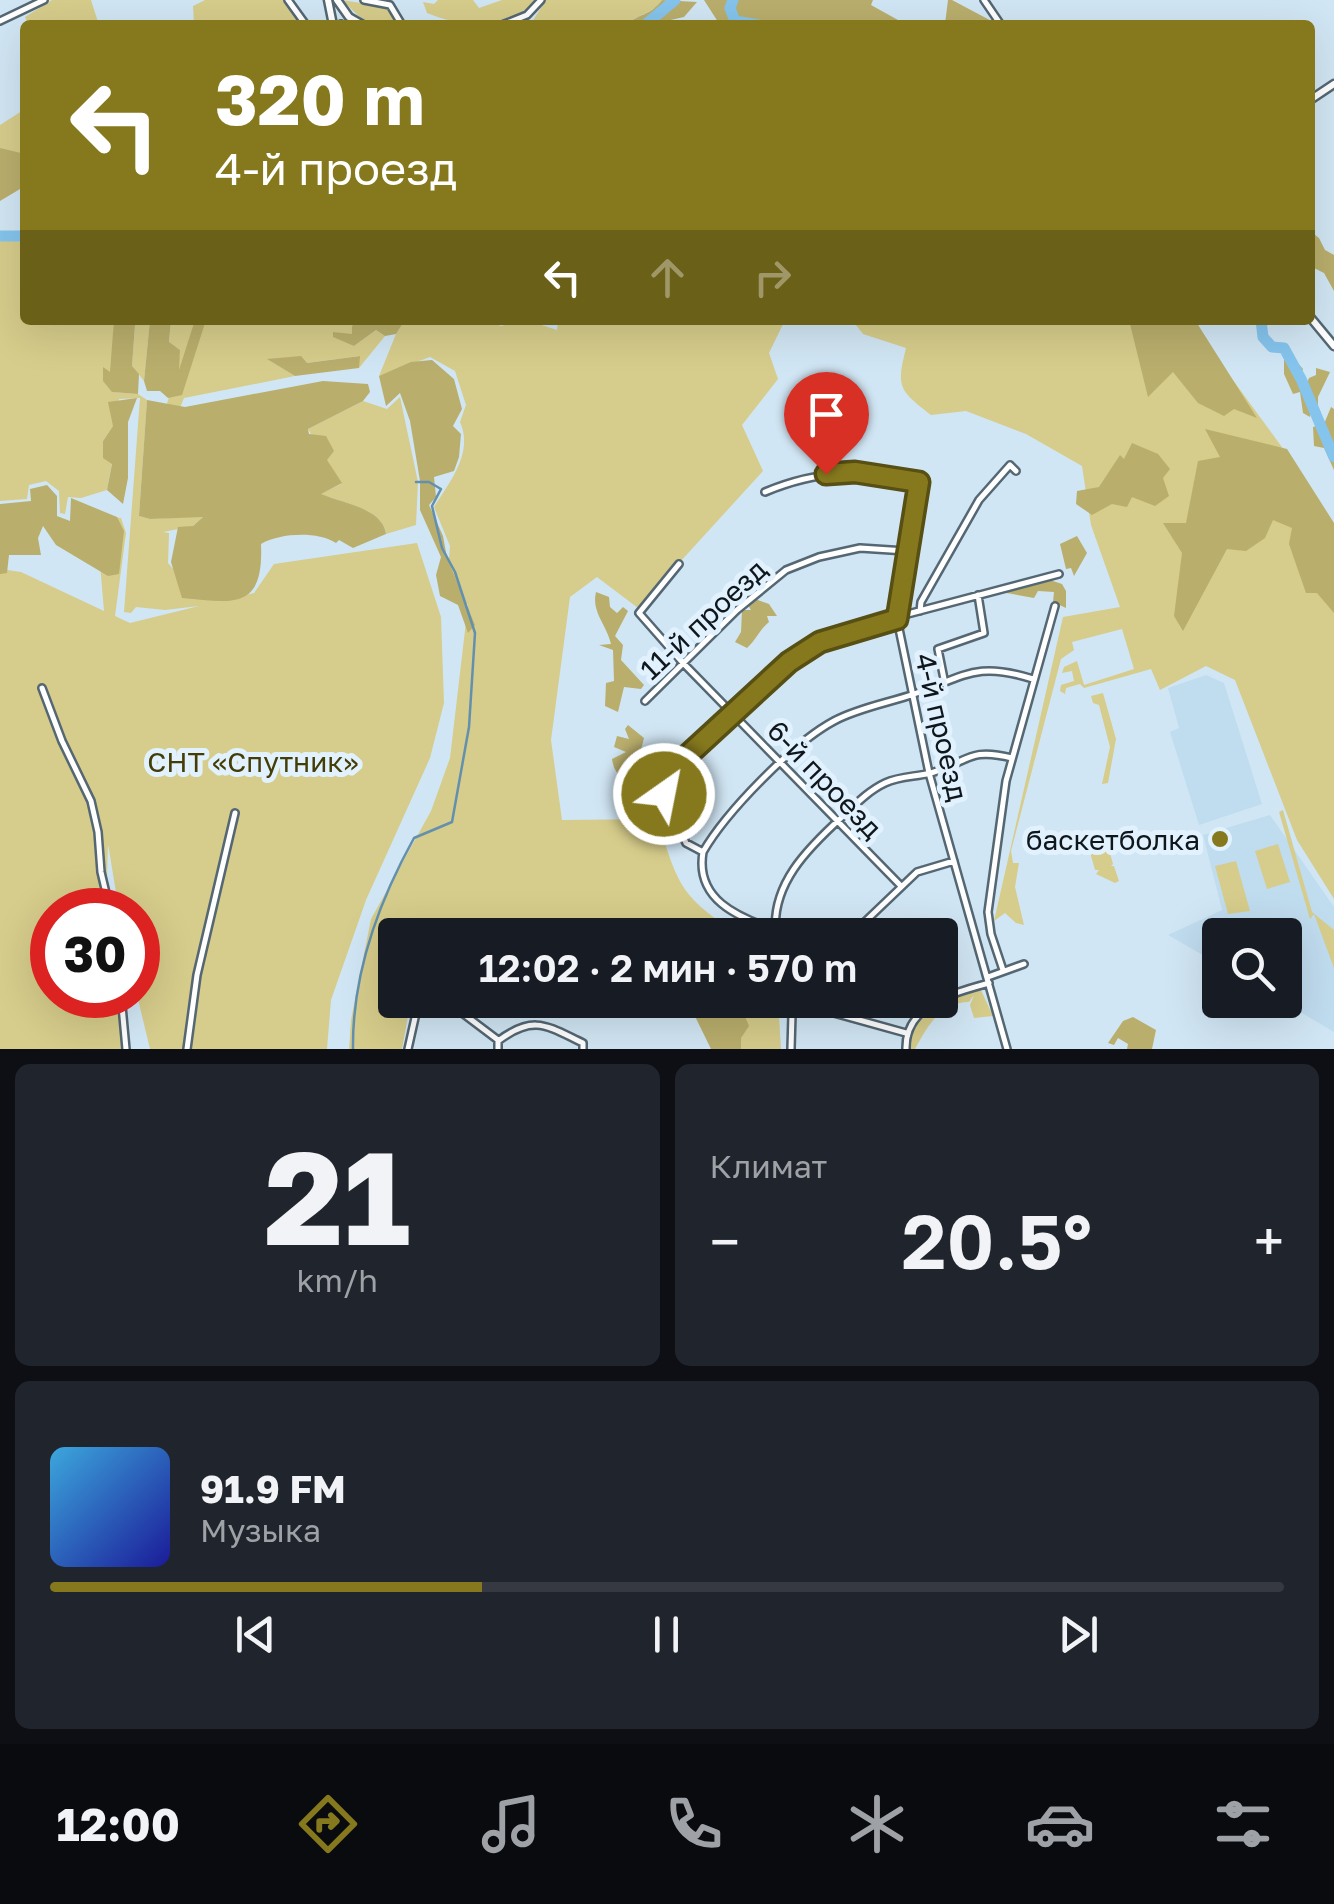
<!DOCTYPE html>
<html lang="ru">
<head>
<meta charset="utf-8">
<style>
	:root { --surface:#171b24; --page:#20242c; --text:#f1f3f6; --muted:#9ea1a6; --line:#363941; --accent:#86791d }
	body { margin:0; font-family:"Golos Text",sans-serif; background:var(--page); color:var(--text); height:100vh; display:flex; flex-direction:column; font-size:38px; white-space:nowrap }
	* { box-sizing:border-box; margin:0 }
	p { font-size:32px; color:var(--muted) }
	.icon { flex:none; width:55px; height:55px; fill:none; stroke:currentColor; stroke-width:2; stroke-linecap:round; stroke-linejoin:round }
	.map { position:relative; height:1049px; overflow:hidden }
	.drawer { display:flex; flex-direction:column; gap:15px; padding:15px; background:#0d0f14; flex:1 }
	.drawer>* { flex:none }
	.guide { position:absolute; left:20px; top:20px; width:1295px; height:305px; border-radius:10px; box-shadow:0 10px 40px #0002; background:#86791d; color:#fff; overflow:hidden }
	.buttons { position:absolute; left:1202px; top:918px; display:grid; gap:20px }
	.buttons a { display:grid; place-items:center; width:100px; height:100px; border-radius:10px; background:var(--surface); box-shadow:0 10px 40px #0002; font-size:50px }
	.speed { position:absolute; left:30px; top:888px; display:flex; gap:20px; font-size:50px; font-weight:700; text-align:center }
	.speed>* { display:grid; place-content:center; width:130px; height:130px; border-radius:50%; background:var(--surface); box-shadow:0 10px 40px #0002; line-height:1 }
	.speed .limit { border:15px solid #d22; background:#fff; color:#111 }
	.pin { position:absolute; display:grid; place-items:center; width:85px; height:85px; color:#fff; margin:-102px -42px; border-radius:50% 50% 50% 0; rotate:-45deg; box-shadow:0 0 10px #0007 }
	.pin .icon { rotate:45deg }
	.me { position:absolute; width:110px; margin:-55px; rotate:33deg; stroke-linejoin:round; filter:drop-shadow(0 0 8px #0008) }
	.turn { display:flex; align-items:center; gap:35px; height:210px; padding:0 30px; font-size:45px }
	.turn .icon { width:130px; height:130px; stroke-width:2.5 }
	.turn b { display:block; font-size:70px; line-height:85px }
	.lanes { display:flex; align-items:center; height:95px; padding:0 30px; background:#0003; justify-content:center; gap:50px; direction:ltr }
	.lanes .off { opacity:.35 }
	.big { font-size:75px; font-weight:600; line-height:1.1 }
	.drawer .tile { flex:1; display:flex; flex-direction:column; justify-content:center; gap:15px; min-width:0; padding:0 35px; border-radius:15px; background:var(--page) }
	.drawer .dial { align-items:center; gap:0 }
	.dial b { font-size:130px; line-height:1 }
	.song { display:flex; align-items:center; gap:30px }
	.cover { width:120px; height:120px; border-radius:15px; background:linear-gradient(135deg,hsl(200 70% 55%),hsl(240 70% 35%)) }
	.played { height:10px; border-radius:5px; background:linear-gradient(90deg,var(--accent) 35%,var(--line) 35%) }
	.keys { display:flex; justify-content:space-around; direction:ltr }
	.heat { display:flex; justify-content:space-between; align-items:center; font-size:55px; direction:ltr }
	.drawer .tiles { flex:1; display:grid; gap:15px; grid-template-columns:1fr 1fr }
	.tile:last-child { grid-column:span 2 }
	.trip { position:absolute; left:378px; top:918px; width:580px; height:100px; border-radius:10px; background:var(--surface); box-shadow:0 10px 40px #0002; font-weight:600; line-height:100px; text-align:center }
	.menu { display:flex; height:160px; justify-content:space-around; align-items:center; background:#090b0e; color:var(--muted) }
	.menu .icon { width:70px; height:70px }
	.menu .current { color:var(--accent) }
	.menu b { font-size:45px; color:var(--text) }
	.map>svg:first-child { display:block }
</style>
</head>
<body>
<div class="map">
<svg width="1334" height="1049" viewBox="0 0 1334 1049">
	<rect width="100%" height="100%" fill="#d1e6f4"/>
	<path fill="#c0dcef" d="M1206,675L1224,683L1262,804L1199,825L1170,732L1179,728L1168,688Z
		M1270,815L1334,907V1032L1280,1000H1285V935H1220V965L1168,935L1222,910L1203,835Z"/>
	<path fill="#d6cc8b" d="M52,0H91L99,25H29L25,17Z
		M205,0H283L302,25H194L193,6Z
		M342,0L386,7L397,25H368Z
		M438,0H473L479,8L502,0H537C506,30 463,28 427,13L423,2L434,4Z
		M546,0H662C650,16 639,12 627,25H530Z
		M25,109V154L4,152L0,148V125Z
		M3,240L25,242V320H114L112,392L138,394L147,400L139,516L150,519L204,516L193,526L163,532L169,533L168,563L183,580L225,600L254,593L274,564L417,543L441,617L444,703L430,758L366,900L331,1000L327,1049H150L137,995L138,910H119L108,844L106,910H52V995H117L122,1049H0V569L21,572L104,611L97,529L101,515L121,518L126,533L115,616L130,623L199,606L165,610L136,607L131,613L124,612L140,398L119,399L113,426L103,441V457L112,463L107,490L81,498L68,497L65,514L60,513L59,491L46,481L29,485L27,499L0,501V241Z
		M131,320H150L144,381L132,366L135,325Z
		M171,320H357L352,326L354,346L376,330L385,336L359,368V356L307,363L269,360L295,376L184,398L175,420L165,412C170,390 178,373 180,350L169,343Z
		M405,320H486L501,326L526,320L557,330L558,320H785L769,353L778,379L742,425L763,471L638,608L597,577L570,597L551,740L562,820L657,819C679,886 679,896 740,935H395V1000H411L402,1049H349L351,1020L371,919L431,811L450,758L468,605L447,585L450,546L434,507C449,483 474,453 460,422L466,405L455,371L430,357L379,376L396,334Z
		M852,320H1189L1287,454L1334,531V899L1297,840L1235,680L1206,666L1160,690L1151,669L1084,688L1080,684L1066,688L1065,694L1060,691L1061,685L1074,681L1072,671L1062,673L1064,667L1077,661L1084,685L1134,669L1122,629L1072,642L1074,650L1061,659L1011,851L1013,863H1019L1015,887L1024,925L1016,923L1005,913L994,921L1063,617L1120,607L1091,525L1082,466L1026,434L966,411L931,415C899,390 896,388 906,348L863,334Z
		M400,397L418,482L416,525L386,534C384,509 340,502 320,494L341,484L308,429L363,401L387,409Z
		M1103,693L1116,739L1108,783L1102,784L1110,747L1099,705L1093,703L1091,696Z
		M1283,810L1312,912L1334,930V968L1314,914L1310,919L1279,812Z
		M1106,841L1105,845L1108,846L1113,864L1111,866H1114L1119,881L1115,883L1096,874L1099,870H1095L1090,852L1092,850L1088,846Z
		M1278,844L1290,882L1267,889L1255,851Z
		M1236,861L1250,911L1228,914L1215,866Z
		M980,988L993,1016L974,1018L970,1005L974,995L969,1002C941,1002 928,1025 915,1049H906C907,1006 946,998 980,988Z
		M690,1000H778L781,1049H717Z"/>
	<path fill="#b9ae6c" d="M662,0L697,2L684,17L666,21L661,25H627C638,13 649,17 662,0Z
		M704,0H873L871,5L898,20L945,24L948,0H952L999,25H720Z
		M0,148L25,154V186L0,201Z
		M1310,231L1319,238L1325,250L1334,255V291L1324,273L1314,268V260L1310,259Z
		M114,320H131L135,325L132,366L139,374L138,394L112,392L103,381V367L110,372Z
		M150,320H171L169,342L180,350L179,370L195,320H206L182,395L168,398L160,391H147L144,381Z
		M357,320H405L396,334L385,336L376,330L354,346L333,337V332L352,334V326Z
		M1129,320H1195L1257,418L1234,409L1224,416L1198,403L1173,372L1148,397Z
		M1290,354L1303,369L1301,374L1307,383L1309,378L1316,375V368L1330,372L1318,397V407L1311,410L1310,417L1303,413L1300,392L1293,394L1284,374V360Z
		M301,356L307,363L360,356L359,368L295,376L267,359Z
		M432,360L454,379L462,409L453,426L461,434L459,457L454,471L434,477L436,497L429,505L443,536L447,558L475,625L468,633L458,605L440,596L436,575L441,557L420,510V481L410,421L400,393L386,406L379,376L411,362Z
		M323,381L368,384L370,392L363,401L308,429L309,434L326,436L334,451L327,460L342,483L321,494C342,503 383,508 386,534L353,548L339,540L336,543C317,531 280,533 261,544C264,610 234,603 182,598L171,562L178,527L193,526L203,517L150,519L139,516L147,400L185,407Z
		M137,398L128,422V478L123,504L107,490L112,464L103,458V441L113,426L108,402Z
		M1331,407L1334,409V470L1324,448L1314,446L1313,427L1324,424Z
		M1205,429L1287,449L1334,523V613L1317,593H1306L1289,544L1292,528L1273,520L1265,538L1246,551L1227,549L1183,631L1174,616L1182,553L1163,523H1186L1198,461L1220,457Z
		M1132,443L1158,454L1170,469L1163,478L1169,496L1155,506L1132,497L1127,507L1112,504L1092,515L1076,504L1077,491L1099,487L1120,455L1124,459Z
		M47,485L57,496V516L70,521L71,498L117,517L124,531L119,574L108,576L56,545L43,526L38,538L41,555H9L7,573L0,574V504L31,501L30,489Z
		M1077,536L1087,553L1074,576L1071,568L1066,569L1060,544Z
		M1047,579L1062,584L1066,591V608L1053,602L1054,592L1038,591L1034,598L1001,592Z
		M596,592L609,597L610,607L617,613L623,607L628,611L615,636L623,645L621,660L644,685L641,689L624,687L618,712L605,706L606,683L614,681L613,650L599,645L611,644C607,625 591,612 596,592Z
		M755,599L769,604L777,616H767L769,622C760,629 756,640 747,648L735,642L741,632L742,610H751L748,605Z
		M628,725L644,738L641,750L651,757L659,756L666,770L649,779L640,790C626,782 614,776 612,759L626,752L614,747L617,736L629,739L625,729Z
		M687,1000H738L749,1026L741,1038V1049H711Z
		M1133,1017L1156,1030L1152,1049H1127L1128,1044L1118,1038L1114,1045L1108,1043L1123,1021Z"/>
	<g fill="none" stroke-linecap="round" stroke-linejoin="round">
		<path stroke="#6290ae" stroke-width="2.5" d="M353,1049C352,974 378,903 414,838L452,822L469,727L475,633L455,572L442,548L432,506L441,489L429,482H416"/>
		<path stroke="#85c4ed" stroke-width="11" d="M733,0L730,8L735,21L758,25
			M645,25L675,0
			M0,236H25
			M1261,320L1263,337L1272,347L1284,348L1301,379L1334,457"/>
		<defs>
			<path id="minor" d="M288,0L306,25
				M364,0L390,5L402,25
				M984,0L1001,25
				M0,21L44,0
				M340,25L341,24
				M502,25L527,15L541,0
				M765,492C826,467 856,473 919,482L897,619L929,773L1007,1049
				M679,564L639,613L683,663L900,885
				M920,611L921,602L979,500L1010,465L1016,471
				M944,679L938,649L984,633L978,595
				M42,688L62,741L91,801L98,832L101,872L110,910
				M645,701L737,610L786,570L819,557L860,548L906,551
				M703,852C726,812 793,743 834,721C858,708 888,703 914,694C966,676 976,661 1033,679
				M775,930C737,917 695,899 703,852L686,843L664,794L676,766L772,675L820,642L904,615L1059,574
				M776,935C770,885 808,848 842,817C855,805 868,791 885,783C900,776 915,777 931,773C969,762 968,747 1012,758
				M851,935L917,872L954,861
				M1003,970L991,934L988,912L1006,781L1055,606
				M988,977L1024,964
				M121,995L126,1049
				M445,1000L498,1040
				M798,1003L906,1033
				M187,1049L197,975L235,813
				M408,1049L419,1000
				M498,1049V1041C534,1014 547,1026 583,1043V1049
				M791,1049L792,1014L798,1003
				M906,1049C905,1005 953,993 989,983"/>
			<path id="tertiary" d="M328,0L333,25
				M337,0L349,17L363,25
				M1310,100L1334,84
				M1310,317L1334,346"/>
		</defs>
		<use href="#minor" stroke="#546773" stroke-width="10"/>
		<use href="#tertiary" stroke="#546773" stroke-width="11"/>
		<use href="#minor" stroke="#fff" stroke-width="5"/>
		<use href="#tertiary" stroke="#fff" stroke-width="6"/>
	</g>
	<g fill="none" stroke-linecap="round" stroke-linejoin="round">
		<defs>
			<path id="route" d="M664,794L676,766L789,662L820,642L897,619L919,482L855,472L826,474"/>
		</defs>
		<use href="#route" stroke="#574f13" stroke-width="25"/>
		<use href="#route" stroke="#86791d" stroke-width="18"/>
	</g>
	<circle fill="#86791d" stroke="#e1f2fe" stroke-width="4" cx="1220" cy="839" r="10"/>
	<g text-anchor="middle" dominant-baseline="central" stroke-width="10" stroke-linejoin="round" paint-order="stroke">
		<g font-size="28" fill="#0f171c" stroke="#e1f2fe">
			<text transform="translate(703 619) rotate(-43)">11-й проезд</text>
			<text transform="translate(942 727) rotate(77)">4-й проезд</text>
			<text transform="translate(825 779) rotate(46)">6-й проезд</text>
		</g>
		<g font-size="28" fill="#453d06" stroke="#e1f2fe">
			<text x="253" y="761">СНТ «Спутник»</text>
		</g>
		<g font-size="28" fill="#0f171c" stroke="#e1f2fe" text-anchor="end">
			<text x="1200" y="839">баскетболка</text>
		</g>
	</g>
</svg>
<div class="buttons">
<a><svg class="icon" aria-label="search" viewBox="0 0 24 24"><circle cx="10" cy="10" r="6"/><path d="M15 15l6 6"/></svg></a>
</div>
<div class="speed"><div class="limit">30</div></div>
<div class="pin" style="left:826px;top:474px;background:#d93025"><svg class="icon" aria-label="arrive" viewBox="0 0 24 24"><path d="M6 21V4h12l-3 4 3 4H6"/></svg></div>
<svg class="me" style="left:664px;top:794px" viewBox="-20 -20 40 40"><circle r="17" fill="#86791d" stroke="#fff" stroke-width="3"/><path d="M0-11L8 9 0 5-8 9z" fill="#fff"/></svg>
<div class="trip">12:02 · 2 мин · 570 m</div>
<div class="guide">
<div class="turn"><svg class="icon" aria-label="left" viewBox="0 0 24 24"><path d="M17 20v-9H6M10 6l-5 5 5 5"/></svg><div><b>320 m</b>4-й проезд</div></div>
<div class="lanes"><svg class="icon" aria-label="left" viewBox="0 0 24 24"><path d="M17 20v-9H6M10 6l-5 5 5 5"/></svg><svg class="icon off" aria-label="ahead" viewBox="0 0 24 24"><path d="M12 20V5M6 11l6-6 6 6"/></svg><svg class="icon off" aria-label="right" viewBox="0 0 24 24"><path d="M7 20v-9h11M14 6l5 5-5 5"/></svg></div>
</div>
</div>
<section class="drawer">
<div class="tiles">
<div class="tile dial"><b>21</b><p>km/h</p></div>
<div class="tile"><p>Климат</p>
<div class="heat"><a>−</a><b class="big">20.5°</b><a>+</a></div>
</div>
<div class="tile">
<div class="song"><i class="cover"></i><div><b>91.9 FM</b><p>Музыка</p></div></div>
<div class="played"></div>
<div class="keys"><svg class="icon" aria-label="previous" viewBox="0 0 24 24"><path d="M18 5L8 12l10 7zM5 5v14"/></svg><svg class="icon" aria-label="pause" viewBox="0 0 24 24"><path d="M8 5v14M16 5v14"/></svg><svg class="icon" aria-label="next" viewBox="0 0 24 24"><path d="M6 5l10 7-10 7zM19 5v14"/></svg></div>
</div>
</div>
</section>
<nav class="menu">
<b>12:00</b>
<svg class="icon current" aria-label="directions" viewBox="0 0 24 24"><path d="M12 3l9 9-9 9-9-9zM9 14v-3h6M13 9l2 2-2 2"/></svg>
<svg class="icon" aria-label="music" viewBox="0 0 24 24"><path d="M9 18V5l10-2v13"/><circle cx="6" cy="18" r="3"/><circle cx="16" cy="16" r="3"/></svg>
<svg class="icon" aria-label="phone" viewBox="0 0 24 24"><path d="M5 4h4l2 5-3 2q2 4 5 5l2-3 5 2v4C11 20 4 13 5 4z"/></svg>
<svg class="icon" aria-label="climate" viewBox="0 0 24 24"><path d="M12 3v18M4 7l16 10M4 17L20 7"/></svg>
<svg class="icon" aria-label="car" viewBox="0 0 24 24"><path d="M5 17H2v-5l4-1 3-4h7l3 4 3 1v5h-3M9 17h6M6 11h13"/><circle cx="7" cy="17" r="2"/><circle cx="17" cy="17" r="2"/></svg>
<svg class="icon" aria-label="filters" viewBox="0 0 24 24"><path d="M4 7h16M4 17h16"/><circle cx="9" cy="7" r="2"/><circle cx="15" cy="17" r="2"/></svg>
</nav>
</body>
</html>
